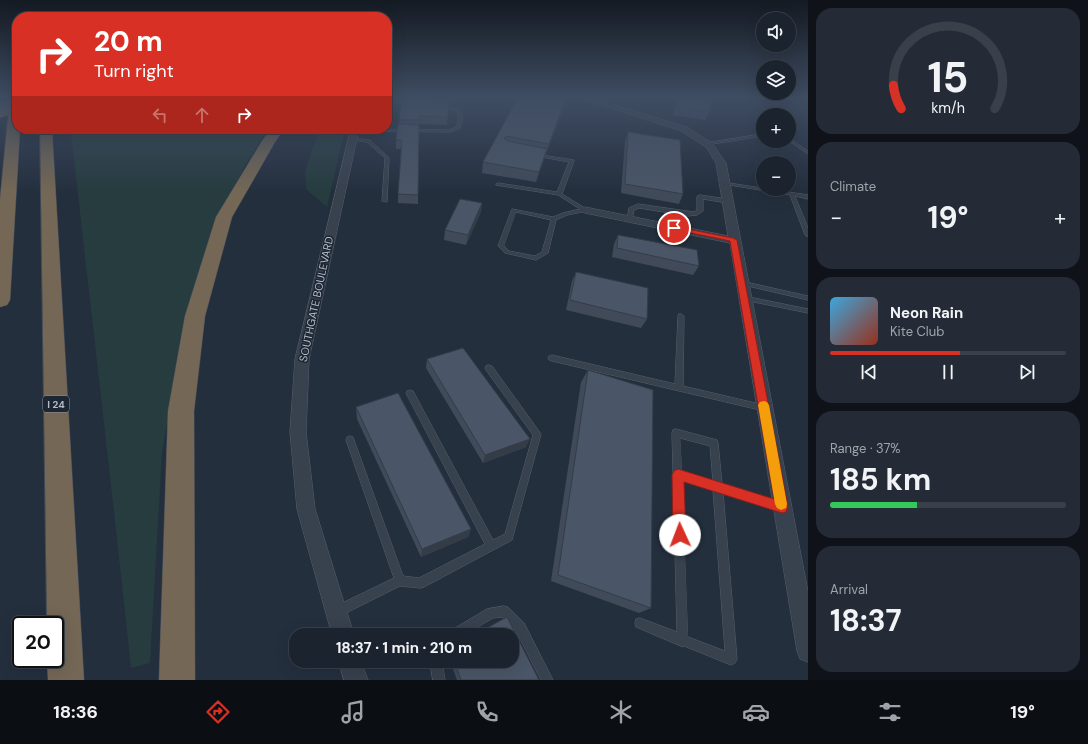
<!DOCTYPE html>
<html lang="en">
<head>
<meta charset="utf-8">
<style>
	:root { --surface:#1b232e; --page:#242b36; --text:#f1f3f6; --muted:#a0a4aa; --line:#39404a; --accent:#d93025 }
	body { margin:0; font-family:"DM Sans",sans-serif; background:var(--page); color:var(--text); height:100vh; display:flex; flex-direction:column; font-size:15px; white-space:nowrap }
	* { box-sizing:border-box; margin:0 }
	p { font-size:13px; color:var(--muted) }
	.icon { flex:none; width:22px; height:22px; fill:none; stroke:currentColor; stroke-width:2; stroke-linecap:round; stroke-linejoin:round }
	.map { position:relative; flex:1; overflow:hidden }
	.details { display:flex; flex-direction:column; gap:8px; padding:8px; background:#0f1319; width:280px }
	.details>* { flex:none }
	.banner { position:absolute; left:12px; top:12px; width:380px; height:122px; border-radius:16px; box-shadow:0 4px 16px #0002,0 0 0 1px var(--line); background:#d93025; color:#fff; overflow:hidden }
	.tools { position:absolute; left:756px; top:12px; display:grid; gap:8px }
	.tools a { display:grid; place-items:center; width:40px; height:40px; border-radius:50%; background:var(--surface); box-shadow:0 4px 16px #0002,0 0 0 1px var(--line); font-size:20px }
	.speed { position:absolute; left:12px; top:616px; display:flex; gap:8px; font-size:20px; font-weight:700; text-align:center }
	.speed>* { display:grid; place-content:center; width:52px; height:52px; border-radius:50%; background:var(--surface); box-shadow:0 4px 16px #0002,0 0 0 1px var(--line); line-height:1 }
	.speed .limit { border:2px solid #111; border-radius:6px; background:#fff; color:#111 }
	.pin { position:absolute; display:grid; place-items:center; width:34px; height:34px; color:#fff; margin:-17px; border:2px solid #fff; border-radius:50%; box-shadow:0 1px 4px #0007 }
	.me { position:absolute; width:44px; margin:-22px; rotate:358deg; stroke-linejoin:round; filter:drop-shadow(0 0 3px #0008) }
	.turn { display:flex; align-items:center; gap:14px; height:84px; padding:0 16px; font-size:18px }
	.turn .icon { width:52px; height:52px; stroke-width:2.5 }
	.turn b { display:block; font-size:28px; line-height:34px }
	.lanes { display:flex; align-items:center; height:38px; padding:0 16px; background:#0003; justify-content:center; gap:20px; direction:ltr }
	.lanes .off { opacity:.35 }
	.big { font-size:30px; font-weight:700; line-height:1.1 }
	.details .widget { flex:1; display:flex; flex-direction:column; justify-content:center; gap:6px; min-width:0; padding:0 14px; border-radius:16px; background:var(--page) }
	.details .dial { align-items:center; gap:0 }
	.dial svg { height:104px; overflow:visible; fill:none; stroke:var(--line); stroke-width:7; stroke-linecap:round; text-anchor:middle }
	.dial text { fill:var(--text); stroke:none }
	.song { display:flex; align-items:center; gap:12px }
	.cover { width:48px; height:48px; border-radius:6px; background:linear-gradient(135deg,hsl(200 70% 55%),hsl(10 70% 35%)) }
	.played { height:4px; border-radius:2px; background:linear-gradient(90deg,var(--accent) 55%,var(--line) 55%) }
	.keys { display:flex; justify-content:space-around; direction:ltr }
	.heat { display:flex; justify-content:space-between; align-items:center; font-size:22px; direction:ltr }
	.charge { height:6px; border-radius:3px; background:linear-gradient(90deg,#34c759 37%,var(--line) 0) }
	.trip { position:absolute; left:289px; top:628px; width:230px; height:40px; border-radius:16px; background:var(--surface); box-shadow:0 4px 16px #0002,0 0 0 1px var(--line); font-weight:700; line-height:40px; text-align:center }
	.menu { display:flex; height:64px; justify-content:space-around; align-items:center; background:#0b0e12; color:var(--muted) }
	.menu .icon { width:28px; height:28px }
	.menu .selected { color:var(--accent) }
	.menu b { font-size:18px; color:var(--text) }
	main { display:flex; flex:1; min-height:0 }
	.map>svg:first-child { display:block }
</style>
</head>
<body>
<main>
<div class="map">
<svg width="808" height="680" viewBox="0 0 808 680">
	<rect width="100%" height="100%" fill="#242f3e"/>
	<path fill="#263c3f" d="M70,129H268L245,166L212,231L181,344L162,452L150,663L131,668C117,536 102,405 87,274C81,225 77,177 70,129Z
		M319,129H345L327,207L306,189L305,172Z"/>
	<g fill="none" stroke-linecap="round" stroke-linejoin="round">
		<defs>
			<path id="lane" d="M387,100L411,102L413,103L411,104L387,102Z
				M439,105L459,109L463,118L460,128L451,132L355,131L353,130L354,129L450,130L457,126L459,118L457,111L438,107V105Z
				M763,134V136L706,145L704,144L706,143Z
				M352,138L370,140L389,158L387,202L382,201L385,158L367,142L352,140Z
				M789,138L808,151V154L789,141Z
				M535,154L574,160V161L562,194L588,210L587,211L567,215L556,220L548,253L536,260L505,253L498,246L512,209L553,217L563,213L580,209L558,195L496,185V184L498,183L557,192L569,162L537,156L535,155ZM516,212L551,220L542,252L535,256L509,251L504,246Z
				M722,182L808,195V199L795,196L808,228V237L805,235L790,195L724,184H722Z
				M700,195L727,199L730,201L727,203L703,199V211L697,215L688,216L639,208L634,210L632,220H628L627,219L629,208L638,204L694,212L697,210V197Z
				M741,281L808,296V300L739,284L738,283Z
				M742,296H744L808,309V313L744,300L741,298Z
				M679,314H681L684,316L683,386L764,405L767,406L768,408L767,410L764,411L552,361L549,360L548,358L549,356L552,355L675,384L678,316Z
				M489,365L492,366L541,434L512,540L424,587L420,588L400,586L342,615L338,616L334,615L333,611L334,607L394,578L346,440L347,437L350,436L353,437L354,440L403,576L419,578L485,544L407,395L406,393L407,391L410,390L413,391L493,540L505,534L533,435L486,370L485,368L486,366Z
				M676,429L717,440L718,443L722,484L782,502L785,504L787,507L785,510L782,512L723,493L737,659L735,663L731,665L684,646L683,647L636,627L635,623L636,619L640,618L677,632L672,433L673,430ZM680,438L710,446L713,481L682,472ZM682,481L713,490L725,651L688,637Z
				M504,606L508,607L524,623L553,680H541L516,631L502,617L493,618L464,635H448L450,631L487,609Z
				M430,661H442L445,680H433Z"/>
			<path id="street" d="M577,97H588L687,127L712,143L726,163L808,592V662L800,659L797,651L730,243L585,213L580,210L585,207L728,236L716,163L706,147L681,131Z
				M351,129H359L309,359L306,432L315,509L354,635H332L297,509L290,432L295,359Z
				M339,661H361L368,680H344Z"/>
			<path id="highway" d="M10,97H17V129H20L10,300L7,305L0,307V199Z
				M40,129H52L84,680H48L47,659H55V625H47Z
				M271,129H284L275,142L232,217L205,316L194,411L195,680H159L168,411L185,316L216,217L262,141Z"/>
		</defs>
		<use href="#lane" stroke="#565f6c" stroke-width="1"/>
		<use href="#street" stroke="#565f6c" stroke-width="1"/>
		<use href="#highway" stroke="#434c59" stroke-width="1"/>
		<use href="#lane" fill="#38414e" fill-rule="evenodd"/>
		<use href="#street" fill="#38414e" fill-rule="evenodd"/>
		<use href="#highway" fill="#746755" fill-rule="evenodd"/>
		<defs>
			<path id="highway-bridge" d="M0,111L17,103"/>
		</defs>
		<use href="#highway-bridge" stroke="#434c59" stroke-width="14" stroke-linecap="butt"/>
		<use href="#highway-bridge" stroke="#746755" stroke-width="13"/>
	</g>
	<path fill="#404a59" d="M402,97H455L450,104H448L447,125L419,124L418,204L398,203V194L402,149H396V140L399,124V120Z
		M518,97L563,110L546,154L536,182L482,173L483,162Z
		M679,97H712L709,112L705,120L673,115Z
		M628,132L683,194L679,204L621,193L625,141Z
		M482,203L481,212L466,245L444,240L445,230Z
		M618,235L699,266L693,275L612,257L614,244Z
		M576,272L647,319L641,328L566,310L572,281Z
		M427,359L526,447L483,463L426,368Z
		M588,370L651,608L639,613L551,581L581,382Z
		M356,407L471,529L468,537L421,557L357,419Z
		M450,661H512L539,680H457Z"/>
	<path fill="#343c48" d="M450,97H455L450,104Z
		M565,100L563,110L546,154L549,144Z
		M547,149L544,159L536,182L539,172Z
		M482,203L481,212L466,245L468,235Z
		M530,439L526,447L483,463L485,455Z
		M471,529L468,537L421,557L422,549Z"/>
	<path fill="#4a5667" stroke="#343c48" d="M402,97H409L448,102V117L419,116V120H399Z
		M518,97H544L565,100L549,144L506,136L504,138L508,141L547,149L539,172L483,162Z
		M680,97H712L709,112L677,106Z
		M398,124L419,125L418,195L398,194L402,140H396Z
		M628,132L680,140L683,194L625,184Z
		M460,199L482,203L468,235L445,230Z
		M618,235L697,250L699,266L617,248Z
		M576,272L648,288L647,319L570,300Z
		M463,348L530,439L485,455L427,359Z
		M588,370L653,390L651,608L558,575Z
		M398,393L471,529L422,549L356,407Z
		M507,617L539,680H461L454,661H512V635H474Z"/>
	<linearGradient id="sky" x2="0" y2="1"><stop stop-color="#141a22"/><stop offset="0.51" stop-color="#3f4d63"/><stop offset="1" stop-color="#3f4d63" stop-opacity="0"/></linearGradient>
	<rect width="808" height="192" fill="url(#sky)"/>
	<path fill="#d93025" stroke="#8d1f18" d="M672,226L733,238L737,240L788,507L786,512L782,513L684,482L686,535L684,540L680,542L675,540L673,535L672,475L674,471L678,469L774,499L730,241L672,229Z"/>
	<path fill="#f59e0b" d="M764,401L767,402L769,405L787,504L786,508L781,510L777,508L775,504L758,405L760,402Z"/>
	<g text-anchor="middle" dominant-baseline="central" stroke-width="3" stroke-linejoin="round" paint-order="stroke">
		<rect fill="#1d2633" stroke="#878f9c" stroke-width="1" x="43" y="396" width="26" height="16" rx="3"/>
		<g font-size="10" font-weight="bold" fill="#b4bcc9">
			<text x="56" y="404">I 24</text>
		</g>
		<g font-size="11" fill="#b4bcc9" stroke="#1d2633">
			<text transform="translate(316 299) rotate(-78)">SOUTHGATE BOULEVARD</text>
		</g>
	</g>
</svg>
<div class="tools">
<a><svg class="icon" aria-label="sound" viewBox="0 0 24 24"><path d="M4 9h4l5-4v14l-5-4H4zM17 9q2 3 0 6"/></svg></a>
<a><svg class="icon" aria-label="layers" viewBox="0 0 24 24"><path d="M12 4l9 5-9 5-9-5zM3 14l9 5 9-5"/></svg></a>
<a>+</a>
<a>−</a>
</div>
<div class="speed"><div class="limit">20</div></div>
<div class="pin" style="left:674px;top:228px;background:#d93025"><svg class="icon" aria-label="arrive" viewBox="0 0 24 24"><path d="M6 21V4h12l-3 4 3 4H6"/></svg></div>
<svg class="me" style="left:680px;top:535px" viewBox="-20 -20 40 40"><circle r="19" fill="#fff"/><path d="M0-13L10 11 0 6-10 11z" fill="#d93025"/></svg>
<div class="trip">18:37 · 1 min · 210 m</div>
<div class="banner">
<div class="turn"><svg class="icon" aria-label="right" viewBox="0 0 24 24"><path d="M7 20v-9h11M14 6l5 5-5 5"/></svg><div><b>20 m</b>Turn right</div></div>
<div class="lanes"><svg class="icon off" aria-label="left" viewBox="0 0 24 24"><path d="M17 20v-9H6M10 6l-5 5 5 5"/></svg><svg class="icon off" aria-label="ahead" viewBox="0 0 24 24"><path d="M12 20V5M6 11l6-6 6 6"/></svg><svg class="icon" aria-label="right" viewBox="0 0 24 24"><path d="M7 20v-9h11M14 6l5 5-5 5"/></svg></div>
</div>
</div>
<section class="details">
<div class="widget dial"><svg viewBox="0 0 100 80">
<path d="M14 69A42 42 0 1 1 86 69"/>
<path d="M14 69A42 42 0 0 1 8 51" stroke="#d93025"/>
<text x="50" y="56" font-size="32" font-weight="700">15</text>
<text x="50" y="72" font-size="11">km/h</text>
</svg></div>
<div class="widget"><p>Climate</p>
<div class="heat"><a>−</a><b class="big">19°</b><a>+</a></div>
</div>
<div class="widget">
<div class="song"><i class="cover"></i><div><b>Neon Rain</b><p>Kite Club</p></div></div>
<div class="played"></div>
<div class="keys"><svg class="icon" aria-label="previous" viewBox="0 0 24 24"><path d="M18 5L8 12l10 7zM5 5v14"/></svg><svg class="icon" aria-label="pause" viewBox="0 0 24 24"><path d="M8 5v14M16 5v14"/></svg><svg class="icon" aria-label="next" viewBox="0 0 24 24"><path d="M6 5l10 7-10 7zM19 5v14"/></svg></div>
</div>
<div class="widget"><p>Range · 37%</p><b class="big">185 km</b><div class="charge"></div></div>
<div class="widget"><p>Arrival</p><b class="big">18:37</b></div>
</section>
</main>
<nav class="menu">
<b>18:36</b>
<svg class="icon selected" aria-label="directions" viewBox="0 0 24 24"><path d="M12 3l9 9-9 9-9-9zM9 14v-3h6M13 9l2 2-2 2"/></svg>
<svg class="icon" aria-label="music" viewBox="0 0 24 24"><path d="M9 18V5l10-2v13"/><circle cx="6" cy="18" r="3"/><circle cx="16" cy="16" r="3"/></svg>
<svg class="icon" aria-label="phone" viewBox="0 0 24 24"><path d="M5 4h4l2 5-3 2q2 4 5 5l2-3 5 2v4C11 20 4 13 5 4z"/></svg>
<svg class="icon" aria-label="climate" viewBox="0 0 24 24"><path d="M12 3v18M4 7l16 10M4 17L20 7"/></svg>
<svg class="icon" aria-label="car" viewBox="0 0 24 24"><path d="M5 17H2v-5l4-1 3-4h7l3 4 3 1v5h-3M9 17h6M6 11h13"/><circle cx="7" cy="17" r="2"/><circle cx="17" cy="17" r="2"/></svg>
<svg class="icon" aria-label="filters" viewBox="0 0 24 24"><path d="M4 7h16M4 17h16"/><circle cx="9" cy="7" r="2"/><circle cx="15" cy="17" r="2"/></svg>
<b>19°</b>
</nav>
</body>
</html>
